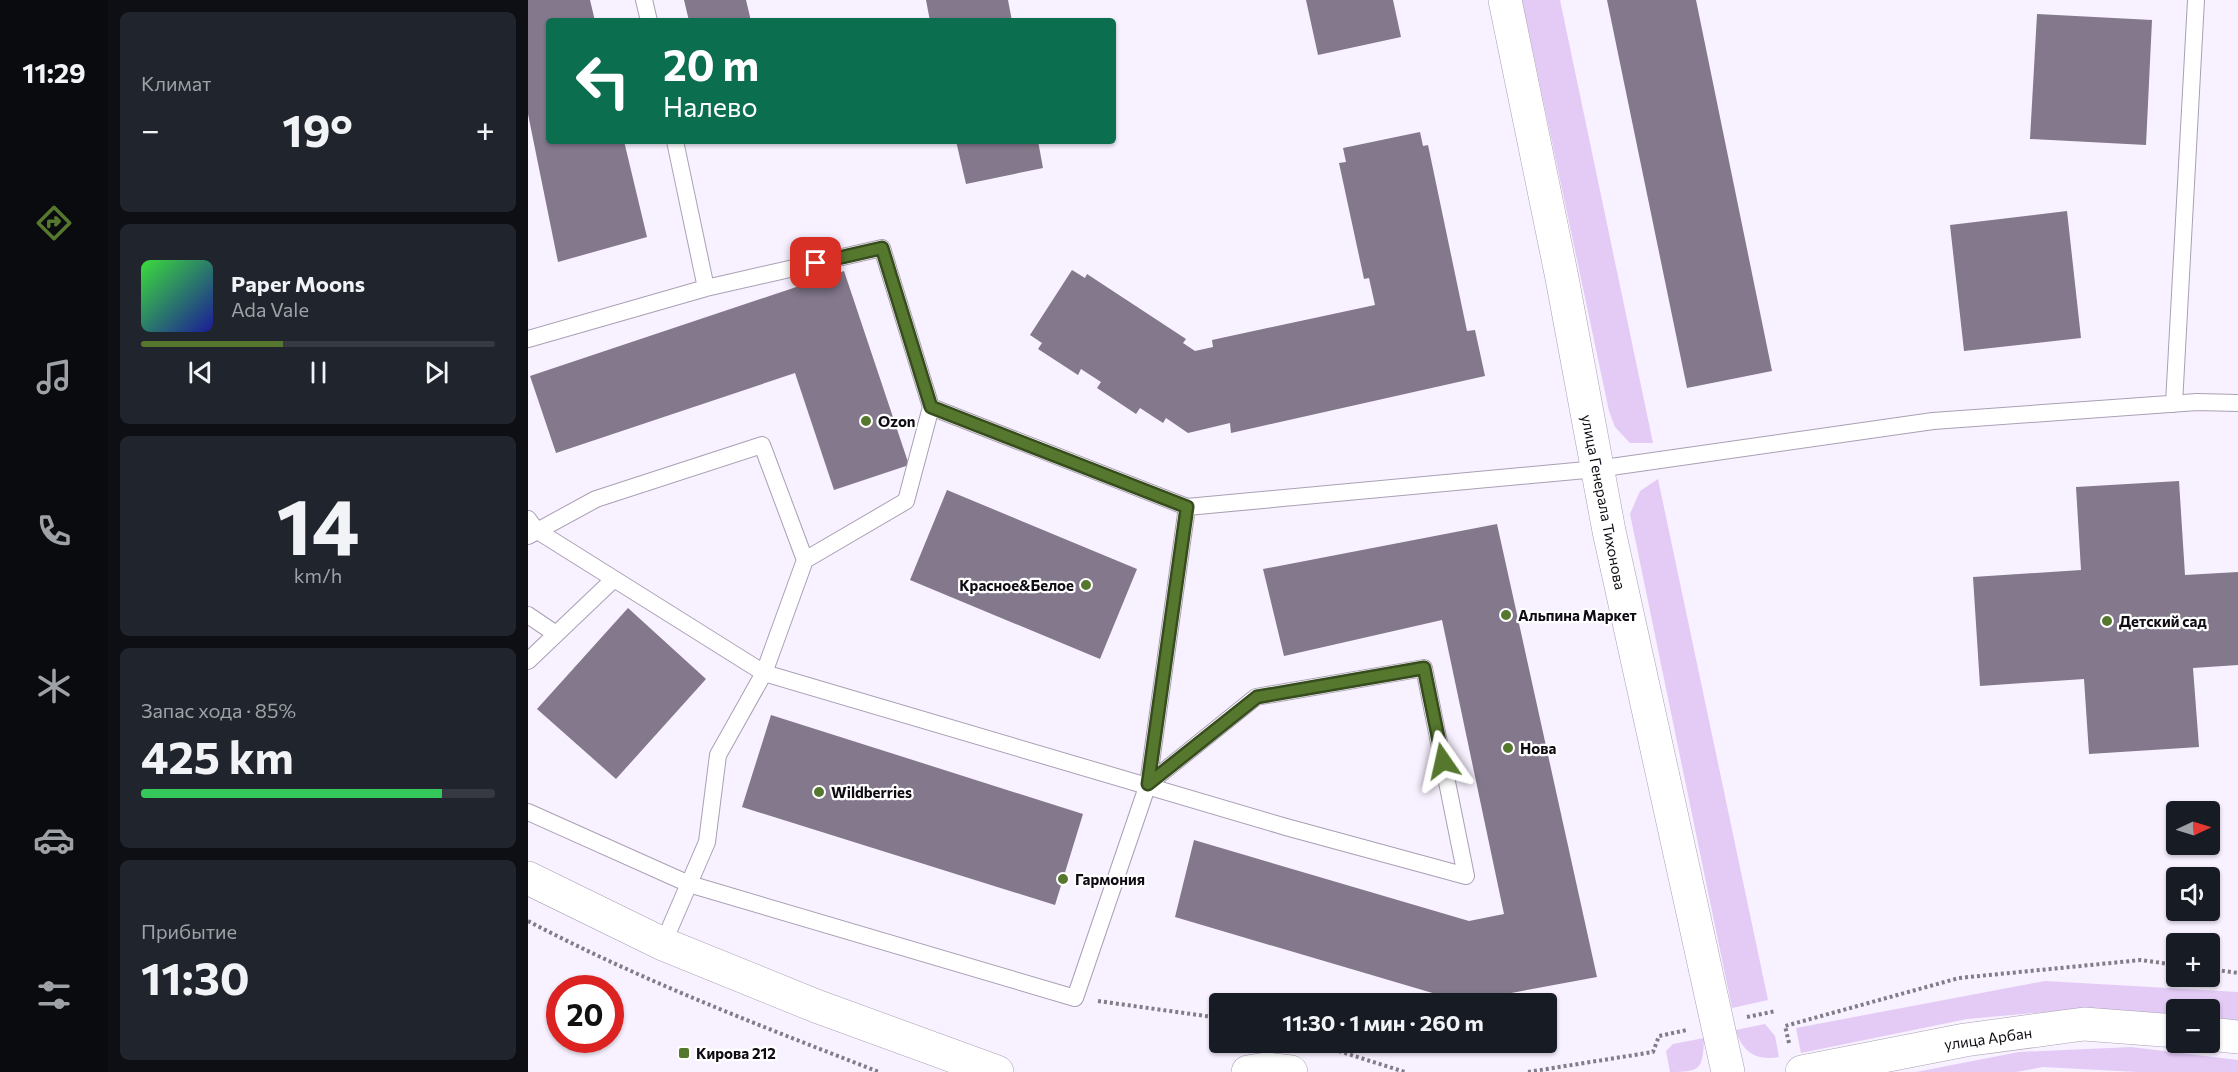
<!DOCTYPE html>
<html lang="ru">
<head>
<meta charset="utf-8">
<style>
	:root { --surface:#171b24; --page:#20242c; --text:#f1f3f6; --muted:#9ea1a6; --line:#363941; --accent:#55772e }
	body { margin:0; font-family:Commissioner,sans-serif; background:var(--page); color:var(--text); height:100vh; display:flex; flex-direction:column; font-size:22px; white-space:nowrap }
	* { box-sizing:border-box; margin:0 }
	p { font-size:20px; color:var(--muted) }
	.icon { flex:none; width:33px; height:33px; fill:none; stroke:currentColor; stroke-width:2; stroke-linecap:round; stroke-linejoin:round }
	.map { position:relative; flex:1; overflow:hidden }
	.sheet { display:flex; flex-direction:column; gap:12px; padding:12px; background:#0d0f14; width:420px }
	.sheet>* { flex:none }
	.hud { position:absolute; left:18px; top:18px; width:570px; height:126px; border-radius:6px; box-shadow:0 2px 4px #0004; background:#0b6e4f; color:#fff; overflow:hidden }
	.needle { width:39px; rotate:86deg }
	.controls { position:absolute; left:1638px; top:801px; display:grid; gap:12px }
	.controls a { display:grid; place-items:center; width:54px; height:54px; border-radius:6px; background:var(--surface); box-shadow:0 2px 4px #0004; font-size:30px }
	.speed { position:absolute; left:18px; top:975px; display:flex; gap:12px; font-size:30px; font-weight:700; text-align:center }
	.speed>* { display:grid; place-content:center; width:78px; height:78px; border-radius:50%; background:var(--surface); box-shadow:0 2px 4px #0004; line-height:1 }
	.speed .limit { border:9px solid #d22; background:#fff; color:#111 }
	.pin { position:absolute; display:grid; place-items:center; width:51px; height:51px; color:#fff; margin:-26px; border-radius:12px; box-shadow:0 3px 9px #0006 }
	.me { position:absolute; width:66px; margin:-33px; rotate:349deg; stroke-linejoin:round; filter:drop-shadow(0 0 4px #0008) }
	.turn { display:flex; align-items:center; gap:21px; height:126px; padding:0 18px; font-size:27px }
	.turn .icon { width:78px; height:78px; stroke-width:2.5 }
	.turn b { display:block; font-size:42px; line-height:51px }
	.big { font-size:45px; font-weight:700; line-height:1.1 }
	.sheet .tile { flex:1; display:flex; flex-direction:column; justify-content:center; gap:9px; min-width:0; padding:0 21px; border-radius:9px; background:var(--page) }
	.sheet .dial { align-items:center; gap:0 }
	.dial b { font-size:78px; line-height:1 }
	.song { display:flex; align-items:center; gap:18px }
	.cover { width:72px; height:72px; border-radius:9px; background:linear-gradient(135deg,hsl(120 70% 55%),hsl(240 70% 35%)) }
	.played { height:6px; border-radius:3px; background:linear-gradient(90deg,var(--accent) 40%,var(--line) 40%) }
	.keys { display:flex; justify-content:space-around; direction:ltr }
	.heat { display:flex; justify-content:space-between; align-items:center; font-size:33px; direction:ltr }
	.charge { height:9px; border-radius:4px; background:linear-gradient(90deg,#34c759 85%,var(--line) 0) }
	.trip { position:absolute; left:681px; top:993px; width:348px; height:60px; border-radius:6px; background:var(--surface); box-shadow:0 2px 4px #0004; font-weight:700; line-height:60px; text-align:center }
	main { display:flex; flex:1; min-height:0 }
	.dock { display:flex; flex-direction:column; width:108px; justify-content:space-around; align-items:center; background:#090b0e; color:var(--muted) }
	.dock .icon { width:42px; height:42px }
	.dock .current { color:var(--accent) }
	.dock b { font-size:27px; color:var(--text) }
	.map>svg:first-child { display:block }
</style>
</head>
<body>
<main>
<nav class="dock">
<b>11:29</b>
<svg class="icon current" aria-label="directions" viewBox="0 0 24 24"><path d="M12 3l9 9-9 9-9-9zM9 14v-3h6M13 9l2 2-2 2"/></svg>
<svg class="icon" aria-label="music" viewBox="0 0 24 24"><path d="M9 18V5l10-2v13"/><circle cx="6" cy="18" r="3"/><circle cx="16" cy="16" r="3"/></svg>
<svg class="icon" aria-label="phone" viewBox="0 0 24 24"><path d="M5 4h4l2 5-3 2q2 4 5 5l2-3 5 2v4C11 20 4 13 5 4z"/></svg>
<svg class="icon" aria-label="climate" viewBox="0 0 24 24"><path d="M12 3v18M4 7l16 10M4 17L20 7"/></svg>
<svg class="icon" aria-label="car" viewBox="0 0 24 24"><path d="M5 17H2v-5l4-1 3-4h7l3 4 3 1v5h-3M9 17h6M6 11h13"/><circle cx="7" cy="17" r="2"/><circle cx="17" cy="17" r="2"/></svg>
<svg class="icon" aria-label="filters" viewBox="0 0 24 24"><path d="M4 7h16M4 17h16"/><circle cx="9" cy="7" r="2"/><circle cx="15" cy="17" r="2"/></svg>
</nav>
<section class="sheet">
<div class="tile"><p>Климат</p>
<div class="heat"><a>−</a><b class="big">19°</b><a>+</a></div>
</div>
<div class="tile">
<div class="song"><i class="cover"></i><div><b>Paper Moons</b><p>Ada Vale</p></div></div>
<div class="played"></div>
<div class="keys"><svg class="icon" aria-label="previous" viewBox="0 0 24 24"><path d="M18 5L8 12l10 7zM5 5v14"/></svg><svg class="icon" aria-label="pause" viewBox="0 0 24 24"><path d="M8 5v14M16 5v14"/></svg><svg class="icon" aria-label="next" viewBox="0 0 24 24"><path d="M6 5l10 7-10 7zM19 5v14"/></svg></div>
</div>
<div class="tile dial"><b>14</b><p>km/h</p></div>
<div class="tile"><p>Запас хода · 85%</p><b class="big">425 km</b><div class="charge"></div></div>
<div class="tile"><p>Прибытие</p><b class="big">11:30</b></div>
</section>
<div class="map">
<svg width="1710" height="1072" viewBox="0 0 1710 1072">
	<rect width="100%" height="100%" fill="#f8f1ff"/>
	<path fill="#e3cbf6" d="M994,0H1032L1125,443H1102L1087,427L1081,411Z
		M1130,479L1240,1000L1204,1008L1102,514L1112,491Z
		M1517,981L1710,992V1021L1682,1019V1010H1648V1016L1562,1008L1439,1019L1273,1053L1268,1028Z
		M1237,1024L1247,1036L1251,1057C1228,1061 1214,1052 1208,1030Z
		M1176,1038C1175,1069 1173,1072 1142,1072L1138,1051L1145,1044Z
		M1603,1047L1710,1060V1072H1609L1515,1067L1488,1072H1388L1491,1052Z"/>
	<path fill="#83788c" d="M0,0H62L67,21H21V141H96L119,237L30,262L0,114Z
		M156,0H218L223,21H161Z
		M398,0H480L484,21H402Z
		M778,0H865L873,37L790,55Z
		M1079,0H1168L1244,371L1159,388Z
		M1509,14L1624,20L1618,145L1502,139Z
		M892,132L895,146L900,145L939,331L947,330L957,376L703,433L702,423L660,433L638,418L635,423L612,408L608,414L569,388L573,382L553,369L550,375L510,349L514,343L502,335L544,270L557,278L559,274L658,339L655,343L667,351L685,347L684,340L847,305L841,278L836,279L811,163L818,162L815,148Z
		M428,141H510L515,168L438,184Z
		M1539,211L1553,338L1436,351L1422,225Z
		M316,271L381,465L306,490L267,373L28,453L2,376Z
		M1651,481L1657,575L1710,572V665L1665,668L1671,747L1561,754L1556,679L1452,686L1445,577L1553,570L1548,487Z
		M419,490L609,569L572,659L382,580Z
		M969,524L1069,977L935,1002L647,917L666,840L941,921L976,914L914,620L756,656L735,569Z
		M100,608L178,679L88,779L9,709Z
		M243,715L555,814L527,905L214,807Z"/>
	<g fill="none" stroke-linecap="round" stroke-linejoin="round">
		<defs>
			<path id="service" d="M116,0L121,21
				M147,141L178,288
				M0,339L178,288L354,248L403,407L378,501L277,560
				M1646,404L1668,0
				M403,407L659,507L1069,469L1405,421L1669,402L1710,403
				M0,519L8,530L236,673L190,755L179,842L135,944
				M0,536L68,499L234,445L277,560L236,673L758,827L938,876L896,668L728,697L620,784
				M0,615L28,634
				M0,661L86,579
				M0,812L161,884L547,998L620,784L659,507"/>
			<path id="minor" d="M977,0L1034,278L1081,531L1200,1072
				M1682,1034L1710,1037
				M1274,1072L1437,1040L1556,1024L1648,1031"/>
			<path id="primary" d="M0,878L135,944L288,1006L469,1072
				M720,1072L738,1069L763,1072"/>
		</defs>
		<use href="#service" stroke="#aa9fb4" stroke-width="18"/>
		<use href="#minor" stroke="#aa9fb4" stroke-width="34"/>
		<use href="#primary" stroke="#aa9fb4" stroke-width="34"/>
		<path stroke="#827c87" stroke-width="4" stroke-dasharray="3 3" stroke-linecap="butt" d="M0,921C112,980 233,1026 351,1072
			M1682,969L1710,973
			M570,1001L692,1018
			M1219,1017L1248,1011
			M782,1042L877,1072
			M1261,1043L1257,1026L1431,978L1613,960L1648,965
			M1000,1072L1125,1052L1131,1036L1159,1030"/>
		<use href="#service" stroke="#fff" stroke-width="16"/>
		<use href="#minor" stroke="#fff" stroke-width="33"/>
		<use href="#primary" stroke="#fff" stroke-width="33"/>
	</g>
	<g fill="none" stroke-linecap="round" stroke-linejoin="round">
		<defs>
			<path id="route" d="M288,263L354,248L403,407L659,507L620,784L729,697L896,668L915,761"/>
		</defs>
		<use href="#route" stroke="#374d1e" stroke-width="15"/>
		<use href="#route" stroke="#55772e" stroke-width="10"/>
	</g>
	<g fill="#55772e" stroke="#fff" stroke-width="2">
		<circle cx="338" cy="421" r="6"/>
		<circle cx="558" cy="585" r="6"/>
		<circle cx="978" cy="615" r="6"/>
		<circle cx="1579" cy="621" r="6"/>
		<circle cx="980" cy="748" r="6"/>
		<circle cx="291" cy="792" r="6"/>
		<circle cx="535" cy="879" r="6"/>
		<rect x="150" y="1047" width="12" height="12" rx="3"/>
	</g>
	<g text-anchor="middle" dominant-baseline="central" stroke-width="4.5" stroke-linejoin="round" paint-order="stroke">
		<g font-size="15" font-weight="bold" fill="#110c14" stroke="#fff" text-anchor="start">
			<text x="350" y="421">Ozon</text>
			<text x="546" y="585" text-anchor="end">Красное&amp;Белое</text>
			<text x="990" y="615">Альпина Маркет</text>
			<text x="1591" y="621">Детский сад</text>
			<text x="992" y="748">Нова</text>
			<text x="303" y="792">Wildberries</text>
			<text x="547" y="879">Гармония</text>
			<text x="168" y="1053">Кирова 212</text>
		</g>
		<g font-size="15" fill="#110c14" stroke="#fff">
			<text transform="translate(1076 502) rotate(79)">улица Генерала Тихонова</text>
			<text transform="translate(1460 1038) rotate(-8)">улица Арбан</text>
		</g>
	</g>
</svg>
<div class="controls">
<a><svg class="needle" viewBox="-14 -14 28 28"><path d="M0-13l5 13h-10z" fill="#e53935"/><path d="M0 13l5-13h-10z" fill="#9ea1a6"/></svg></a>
<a><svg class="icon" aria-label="sound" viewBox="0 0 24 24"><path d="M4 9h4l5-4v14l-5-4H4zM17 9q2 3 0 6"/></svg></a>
<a>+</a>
<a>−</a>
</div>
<div class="speed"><div class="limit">20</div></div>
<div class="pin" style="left:288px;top:263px;background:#d93025"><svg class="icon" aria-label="arrive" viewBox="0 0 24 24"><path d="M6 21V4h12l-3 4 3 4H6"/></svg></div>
<svg class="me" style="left:915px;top:761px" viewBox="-20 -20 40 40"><path d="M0-17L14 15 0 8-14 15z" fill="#55772e" stroke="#fff" stroke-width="4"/></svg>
<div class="trip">11:30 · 1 мин · 260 m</div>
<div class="hud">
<div class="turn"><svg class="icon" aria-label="left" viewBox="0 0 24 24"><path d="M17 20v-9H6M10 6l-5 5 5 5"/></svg><div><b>20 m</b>Налево</div></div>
</div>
</div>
</main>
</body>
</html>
